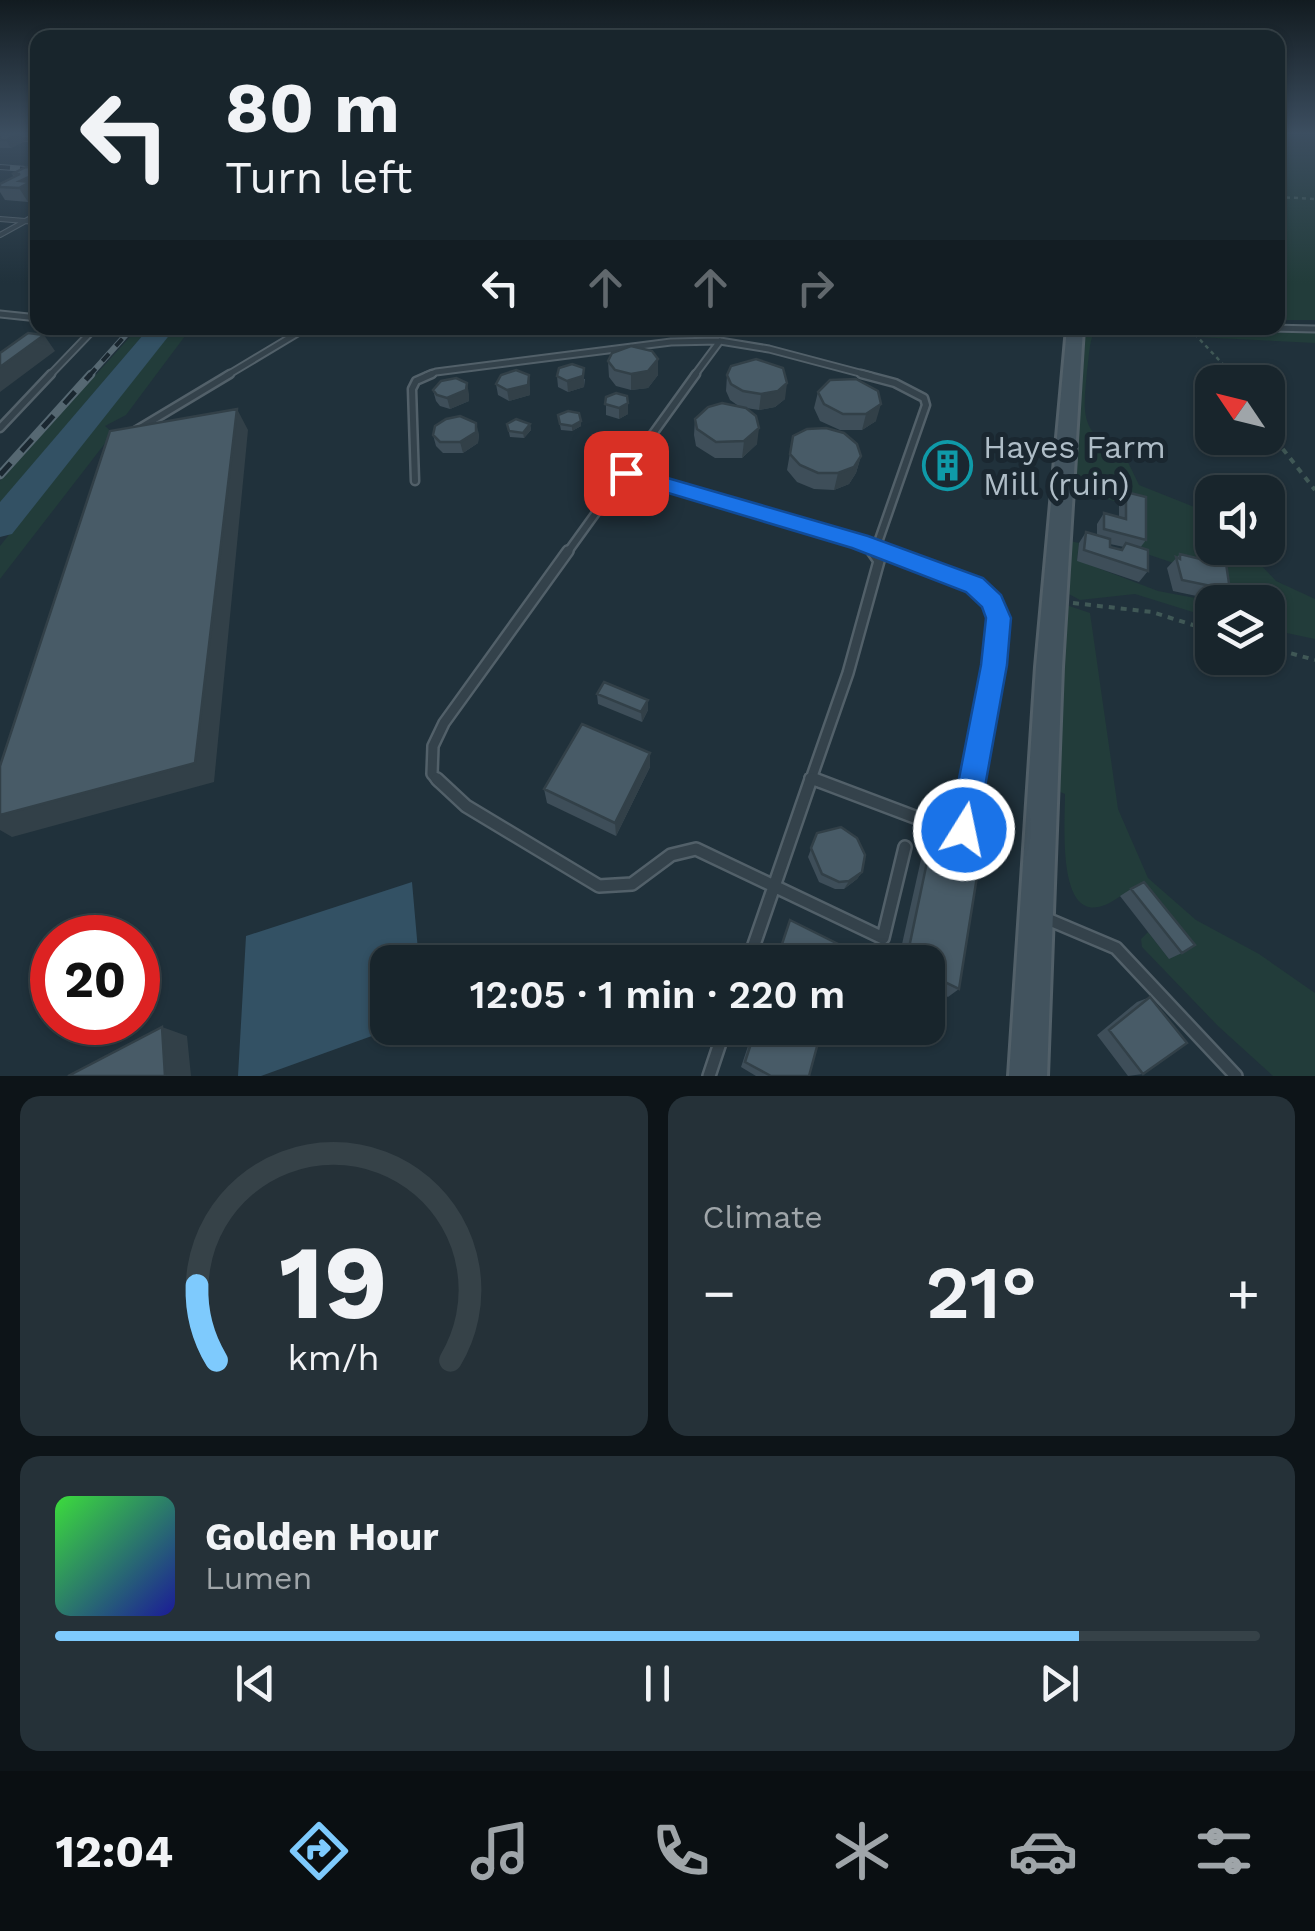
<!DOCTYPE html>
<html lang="en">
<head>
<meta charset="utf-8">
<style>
	:root { --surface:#18252c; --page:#253138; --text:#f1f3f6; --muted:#9fa5a9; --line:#364248; --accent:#7ecafd }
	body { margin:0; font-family:"Work Sans",sans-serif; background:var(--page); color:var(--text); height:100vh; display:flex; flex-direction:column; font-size:38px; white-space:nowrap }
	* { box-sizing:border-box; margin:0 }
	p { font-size:32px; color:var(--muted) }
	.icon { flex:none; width:55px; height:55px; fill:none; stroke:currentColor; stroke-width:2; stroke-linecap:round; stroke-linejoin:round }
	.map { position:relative; height:1076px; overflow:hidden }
	.panel { display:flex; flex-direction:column; gap:20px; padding:20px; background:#0d1418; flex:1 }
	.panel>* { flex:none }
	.banner { position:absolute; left:30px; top:30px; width:1255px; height:305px; border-radius:20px; box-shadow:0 2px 8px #0004,0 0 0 2px var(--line); background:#18252c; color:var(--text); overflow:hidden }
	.needle { width:65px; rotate:305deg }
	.tools { position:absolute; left:1195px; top:365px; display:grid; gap:20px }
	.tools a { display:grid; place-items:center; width:90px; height:90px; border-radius:20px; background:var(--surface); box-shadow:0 2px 8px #0004,0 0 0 2px var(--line); font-size:50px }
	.speed { position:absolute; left:30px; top:915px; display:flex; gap:20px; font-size:50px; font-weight:700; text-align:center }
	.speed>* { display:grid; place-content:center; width:130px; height:130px; border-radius:50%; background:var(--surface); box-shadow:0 2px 8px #0004,0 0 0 2px var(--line); line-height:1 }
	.speed .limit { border:15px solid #d22; background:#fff; color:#111 }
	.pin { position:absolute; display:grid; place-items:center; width:85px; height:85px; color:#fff; margin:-42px; border-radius:20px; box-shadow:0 5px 15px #0006 }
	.me { position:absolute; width:110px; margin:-55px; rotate:10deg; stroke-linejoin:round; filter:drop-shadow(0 0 8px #0008) }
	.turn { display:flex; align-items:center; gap:35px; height:210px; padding:0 30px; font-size:45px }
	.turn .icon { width:130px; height:130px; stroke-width:2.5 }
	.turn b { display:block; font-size:70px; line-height:85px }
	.lanes { display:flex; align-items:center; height:95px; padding:0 30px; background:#0003; justify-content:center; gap:50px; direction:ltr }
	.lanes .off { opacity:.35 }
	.big { font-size:75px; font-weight:600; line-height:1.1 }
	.panel .card { flex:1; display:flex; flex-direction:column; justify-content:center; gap:15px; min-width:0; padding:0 35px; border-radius:20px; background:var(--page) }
	.panel .dial { align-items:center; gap:0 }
	.dial svg { height:260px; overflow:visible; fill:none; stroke:var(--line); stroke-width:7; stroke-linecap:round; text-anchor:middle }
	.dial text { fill:var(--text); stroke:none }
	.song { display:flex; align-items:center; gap:30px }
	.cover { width:120px; height:120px; border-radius:15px; background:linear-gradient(135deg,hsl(120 70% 55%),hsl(240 70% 35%)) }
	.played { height:10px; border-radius:5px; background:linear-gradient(90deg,var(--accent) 85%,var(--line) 85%) }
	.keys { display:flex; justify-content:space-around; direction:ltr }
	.heat { display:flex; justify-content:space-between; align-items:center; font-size:55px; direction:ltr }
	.panel .tiles { flex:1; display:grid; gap:20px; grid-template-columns:1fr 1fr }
	.card:last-child { grid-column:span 2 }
	.trip { position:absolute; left:370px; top:945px; width:575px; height:100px; border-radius:20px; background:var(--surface); box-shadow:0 2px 8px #0004,0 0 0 2px var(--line); font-weight:600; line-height:100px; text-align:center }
	.menu { display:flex; height:160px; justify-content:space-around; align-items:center; background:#0a0f12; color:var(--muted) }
	.menu .icon { width:70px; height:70px }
	.menu .active { color:var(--accent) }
	.menu b { font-size:45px; color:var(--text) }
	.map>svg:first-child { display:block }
</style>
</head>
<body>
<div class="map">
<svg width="1315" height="1076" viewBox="0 0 1315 1076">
	<rect width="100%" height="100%" fill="#20313b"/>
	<path fill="#223c3a" d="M1278,132H1315V320H1278Z
		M138,328H149L0,503V481Z
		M174,328H191L126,415L105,426L113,433L0,579V546Z
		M1081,328L1315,333V343L1094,332C1089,343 1089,358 1087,371C1083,415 1079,433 1124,454L1139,485L1212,514V548H1245L1276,581L1315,599V639L1268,629V602H1212V618L1135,594L1080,600L1067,593L1070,541L1079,543L1077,560L1158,591L1211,601L1200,572L1138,551V508L1076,490Z
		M1066,605L1090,613L1118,809L1148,878L1196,920L1259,954L1315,993V1076H1273L1218,1026L1142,947L1141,939L1148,932L1169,959L1122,895C1055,945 1065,830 1065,794L1058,791Z"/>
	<path fill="#335164" d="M412,882L419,962H388V1028H394L261,1076H238L246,936Z"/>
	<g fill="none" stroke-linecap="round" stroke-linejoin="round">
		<path fill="#335164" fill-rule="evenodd" d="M149,328H175L12,534L0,537V502Z"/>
		<defs>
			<path id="lane-far4" d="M0,137L28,139
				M0,219L38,222
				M0,235L38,214"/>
			<path id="lane-far3" d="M0,314L38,318
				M1266,328L1315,329
				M49,376L95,328
				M226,376L306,328
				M426,376L436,372L671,342L720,341L769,349L871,376
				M694,376L720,341"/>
			<path id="lane-far2" d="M861,374L895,383L924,398L926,405L875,551L884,553
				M0,428L51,374
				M135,431L230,374
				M626,473L868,545L874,553
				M415,481L412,389L416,381L432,374
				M567,553L696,374"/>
			<path id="lane-far1" d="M875,551L956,576L993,603L996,644L974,782
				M810,778L820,782
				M439,782L432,774L433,746L444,723L568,551
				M810,782L848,673L879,561L872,551"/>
			<path id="lane" d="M437,779L466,806L599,886L632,884L671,855L696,849L883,938L905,847
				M814,779L957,833L964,830L974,779
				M1045,918L1116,948L1236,1076
				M748,962L811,779
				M709,1076L725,1028"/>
			<path id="secondary" d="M1067,328H1083L1062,667L1047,1076H1009L1036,667Z"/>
		</defs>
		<use href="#lane-far4" stroke="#526069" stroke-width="6"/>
		<use href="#lane-far3" stroke="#526069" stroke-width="9"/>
		<use href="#lane-far2" stroke="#526069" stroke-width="11"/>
		<use href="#lane-far1" stroke="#526069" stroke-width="14"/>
		<use href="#lane" stroke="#526069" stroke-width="16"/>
		<use href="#secondary" stroke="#526069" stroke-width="6"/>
		<path stroke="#405856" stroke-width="2.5" stroke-dasharray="4 4" stroke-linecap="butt" d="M1278,197L1315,199
			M1189,328L1234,376"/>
		<path stroke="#405856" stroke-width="4" stroke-dasharray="6 6" stroke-linecap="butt" d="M1232,374L1239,382
			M1268,430L1315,490
			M1073,603L1152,612L1212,631
			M1268,647L1315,660"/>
		<use href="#lane-far4" stroke="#34424b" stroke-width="4"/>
		<use href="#lane-far3" stroke="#34424b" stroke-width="5"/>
		<use href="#lane-far2" stroke="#34424b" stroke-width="6"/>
		<use href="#lane-far1" stroke="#34424b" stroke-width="9"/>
		<use href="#lane" stroke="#34424b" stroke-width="11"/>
		<use href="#secondary" fill="#42535e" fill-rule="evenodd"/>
		<defs>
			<path id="rail-far1" d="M0,167L38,170
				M89,376L132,328"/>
			<path id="rail" d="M0,475L91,374"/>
		</defs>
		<use href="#rail-far1" stroke="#566872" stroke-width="6"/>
		<use href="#rail" stroke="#566872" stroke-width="9"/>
		<use href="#rail-far1" stroke="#1a2730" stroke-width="4" stroke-dasharray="10" stroke-linecap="butt"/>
		<use href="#rail" stroke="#1a2730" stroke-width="5" stroke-dasharray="16" stroke-linecap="butt"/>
	</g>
	<path fill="#3e4e59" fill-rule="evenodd" d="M0,132H36L27,136H22L25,141L11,148H0Z
		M38,168V190L36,191L38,196L28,202L5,200L0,192V184L14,177L12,174Z
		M608,361L658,375L648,388L631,390L616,386L609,377Z
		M529,375L530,395L509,401L498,395L496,384Z
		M727,375L785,399L775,407L759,410L746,408L757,444L742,458H715L696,446L694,435L695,419L740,407L730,400L726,391Z
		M557,376L585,379L584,387L568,392L558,387Z
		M830,380L876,421L862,430H840L820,421L814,408L818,392Z
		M433,390L469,394V401L450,409L440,406L436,401Z
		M606,397L628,414L619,419L606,415Z
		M558,415L581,426L572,431L561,430Z
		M507,424H530L531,430L524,438L510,437Z
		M479,434L478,443L463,453H443L436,446L433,435Z
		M793,436L861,456L856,473L849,484L834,490L814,489L797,482L787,470Z
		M943,453L958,467L948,470L938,464Z
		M1126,492L1146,540L1140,548L1148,571L1139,582L1077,561L1079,543L1086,532L1097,536V524L1104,513L1119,517V503ZM1110,544L1124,547L1122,550L1110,547Z
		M1207,546L1230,590L1220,601L1173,591L1167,568L1180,554L1198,559V556Z
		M597,694L648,710L642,722L598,704Z
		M650,753V767L616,836L547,803L544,789Z
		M817,833L862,872L857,879L844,889H835L819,882L808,857Z
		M931,843L959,989L948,997L928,987V962H898L922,855Z
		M1131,889L1182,953L1169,959L1120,896Z
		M1150,997L1143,1074L1128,1076L1097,1035L1137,1002Z
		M754,1028H822L809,1076H756L741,1067Z"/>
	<path fill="#324048" d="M20,133L25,141L11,148L6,140Z
		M31,176L38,187L36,191L38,196L28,202L19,188L20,181Z
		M44,335L55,351L0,392V367Z
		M658,359V375L648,388L631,390V374Z
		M584,368V387L568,392L567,381Z
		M529,375L530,395L509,401L507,390Z
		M467,383L469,394V401L450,409L447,398Z
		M787,383L785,399L775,407L759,410L761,394Z
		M628,403V414L619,419V408Z
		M881,404L876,421L862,430L866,414Z
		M237,409L248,430L214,782L12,837L0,830V815Z
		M581,421V426L572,431V426Z
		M476,423L479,434L478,443L463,453L460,442Z
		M530,424L531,430L524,438L523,433Z
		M759,428L757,444L742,458L744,441Z
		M861,456L856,473L849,484L834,490L838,473Z
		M960,462L958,467L948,470L950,465Z
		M648,700V710L642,722L641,712Z
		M650,753V767L616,836L615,823Z
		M862,872L857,879L844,889L849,881Z
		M162,1027L187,1036L191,1076H165Z"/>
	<path fill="#485b67" stroke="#324048" stroke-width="2.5" d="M0,132H9L20,133L6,140H0Z
		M26,167L38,168V176H31L20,181L30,182L19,188L0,187V184L20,174H12Z
		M28,333L44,335L0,367V353Z
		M631,346L652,351L658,359L648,371L631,374L615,370L608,361L612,353Z
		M756,359L783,368L787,383L778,391L761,394L743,391L731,384L727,375L731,366Z
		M572,364L584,368L583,376L567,381L557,376L559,368Z
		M516,370L529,375L528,385L507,390L496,384L501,375Z
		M456,378L467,383L466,390L447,398L437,395L433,390L441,381Z
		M856,379L878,391L881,404L866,414H843L824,404L818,392L830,380Z
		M616,393L627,396L628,403L619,408L605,404L606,397Z
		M722,403L746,408L756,416L759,428L744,441L716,442L697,429L695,419L708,407Z
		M237,409L195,763L0,815V766L110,431Z
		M568,411L579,413L581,421L572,426L560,424L558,415Z
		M460,416L476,423V432L460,442H440L433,435L435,426L446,419Z
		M516,419L530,424L523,433L509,431L507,424Z
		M826,428L844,433L857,444L861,456L854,467L838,473H818L800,465L790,454L793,436L807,429Z
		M943,453H952L960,462L950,465L940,458Z
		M1126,492L1146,497V540L1104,529V513L1126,519Z
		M1086,532L1110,539V547L1122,550L1126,543L1148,550V571L1084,550Z
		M1207,546L1224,550L1230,590L1182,580L1176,557L1180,559V554L1209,561Z
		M604,682L648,700L641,712L597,694Z
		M582,724L650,753L615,823L544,789Z
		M841,827L857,838L865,855L862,872L849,881L839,882L822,874L811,848L817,833Z
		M931,843L979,864L959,989L928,974V962H906Z
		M1144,882L1195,945L1182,953L1131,889Z
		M790,920L844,947L840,962H776Z
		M1150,997L1187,1043L1143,1074L1109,1030Z
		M162,1027L165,1076H68Z
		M756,1028H822L809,1076H771L745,1062Z"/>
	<linearGradient id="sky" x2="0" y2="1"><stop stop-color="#121b20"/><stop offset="0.47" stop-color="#3c4e60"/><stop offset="1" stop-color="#3c4e60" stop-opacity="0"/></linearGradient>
	<rect width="1315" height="283" fill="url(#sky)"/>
	<path fill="#1a73e8" stroke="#114b97" stroke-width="2.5" d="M626,466L868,536L983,578L1001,595L1011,618L1007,665L975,842L964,846L953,842L949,830L981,665L986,618L982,607L966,592L852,548L618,478L615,473Z"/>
	<defs>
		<symbol id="building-ring" viewBox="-11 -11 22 22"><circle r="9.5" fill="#1a2730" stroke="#0f9aa8" stroke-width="1.5"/><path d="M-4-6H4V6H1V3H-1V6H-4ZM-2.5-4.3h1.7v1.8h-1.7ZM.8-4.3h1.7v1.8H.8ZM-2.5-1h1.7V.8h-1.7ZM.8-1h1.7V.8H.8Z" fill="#0f9aa8"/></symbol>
	</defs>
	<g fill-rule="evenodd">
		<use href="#building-ring" x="920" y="438" width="55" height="55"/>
	</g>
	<g text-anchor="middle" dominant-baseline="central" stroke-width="10" stroke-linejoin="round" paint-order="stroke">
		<g font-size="32" fill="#afbdc7" stroke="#1a2730" text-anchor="start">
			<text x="983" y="447">Hayes Farm<tspan x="983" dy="37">Mill (ruin)</tspan></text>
		</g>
	</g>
</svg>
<div class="tools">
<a><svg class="needle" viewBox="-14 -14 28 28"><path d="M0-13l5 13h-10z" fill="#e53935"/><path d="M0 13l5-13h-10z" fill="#9fa5a9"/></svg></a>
<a><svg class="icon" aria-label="sound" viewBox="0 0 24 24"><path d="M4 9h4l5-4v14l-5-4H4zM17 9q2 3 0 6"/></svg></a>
<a><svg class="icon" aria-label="layers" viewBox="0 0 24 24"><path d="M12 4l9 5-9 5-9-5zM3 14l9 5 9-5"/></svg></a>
</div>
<div class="speed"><div class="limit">20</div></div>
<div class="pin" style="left:626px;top:473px;background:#d93025"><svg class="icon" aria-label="arrive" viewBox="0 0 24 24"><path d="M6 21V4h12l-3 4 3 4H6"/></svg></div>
<svg class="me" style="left:964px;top:830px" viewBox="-20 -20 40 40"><circle r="17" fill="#1a73e8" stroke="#fff" stroke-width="3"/><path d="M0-11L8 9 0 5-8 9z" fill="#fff"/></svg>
<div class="trip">12:05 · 1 min · 220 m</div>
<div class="banner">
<div class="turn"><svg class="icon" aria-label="left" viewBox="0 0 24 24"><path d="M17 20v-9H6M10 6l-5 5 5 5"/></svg><div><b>80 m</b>Turn left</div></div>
<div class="lanes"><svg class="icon" aria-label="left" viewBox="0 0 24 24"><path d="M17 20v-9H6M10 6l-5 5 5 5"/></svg><svg class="icon off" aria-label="ahead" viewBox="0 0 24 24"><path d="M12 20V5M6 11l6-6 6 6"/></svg><svg class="icon off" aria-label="ahead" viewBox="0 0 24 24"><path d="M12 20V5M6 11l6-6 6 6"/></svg><svg class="icon off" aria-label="right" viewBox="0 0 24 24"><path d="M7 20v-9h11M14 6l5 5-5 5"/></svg></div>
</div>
</div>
<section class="panel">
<div class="tiles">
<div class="card dial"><svg viewBox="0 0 100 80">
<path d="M14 69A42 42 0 1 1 86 69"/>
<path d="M14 69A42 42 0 0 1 8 46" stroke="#7ecafd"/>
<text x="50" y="56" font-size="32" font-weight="700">19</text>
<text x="50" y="72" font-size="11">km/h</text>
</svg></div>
<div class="card"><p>Climate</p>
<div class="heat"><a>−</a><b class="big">21°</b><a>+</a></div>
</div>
<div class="card">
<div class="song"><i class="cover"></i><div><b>Golden Hour</b><p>Lumen</p></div></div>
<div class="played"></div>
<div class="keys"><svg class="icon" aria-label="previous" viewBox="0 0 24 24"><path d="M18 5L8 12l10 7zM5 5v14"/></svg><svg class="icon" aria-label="pause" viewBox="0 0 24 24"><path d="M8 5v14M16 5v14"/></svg><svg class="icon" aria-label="next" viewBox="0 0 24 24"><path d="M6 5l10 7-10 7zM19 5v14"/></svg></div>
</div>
</div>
</section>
<nav class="menu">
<b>12:04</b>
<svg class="icon active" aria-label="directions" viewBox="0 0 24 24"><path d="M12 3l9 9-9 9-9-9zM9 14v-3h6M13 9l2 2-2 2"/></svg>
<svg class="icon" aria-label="music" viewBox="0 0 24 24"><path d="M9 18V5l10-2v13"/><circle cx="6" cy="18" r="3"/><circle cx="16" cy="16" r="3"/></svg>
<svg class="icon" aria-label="phone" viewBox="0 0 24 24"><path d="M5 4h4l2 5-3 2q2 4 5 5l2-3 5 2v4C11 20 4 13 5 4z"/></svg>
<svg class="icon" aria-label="climate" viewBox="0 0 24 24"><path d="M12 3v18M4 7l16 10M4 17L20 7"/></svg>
<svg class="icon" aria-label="car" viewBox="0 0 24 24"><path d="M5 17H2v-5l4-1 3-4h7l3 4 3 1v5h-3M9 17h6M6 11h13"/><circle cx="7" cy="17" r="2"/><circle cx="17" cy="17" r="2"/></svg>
<svg class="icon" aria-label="filters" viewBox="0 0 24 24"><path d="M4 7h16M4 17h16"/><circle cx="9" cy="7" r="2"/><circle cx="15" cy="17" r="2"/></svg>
</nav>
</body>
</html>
